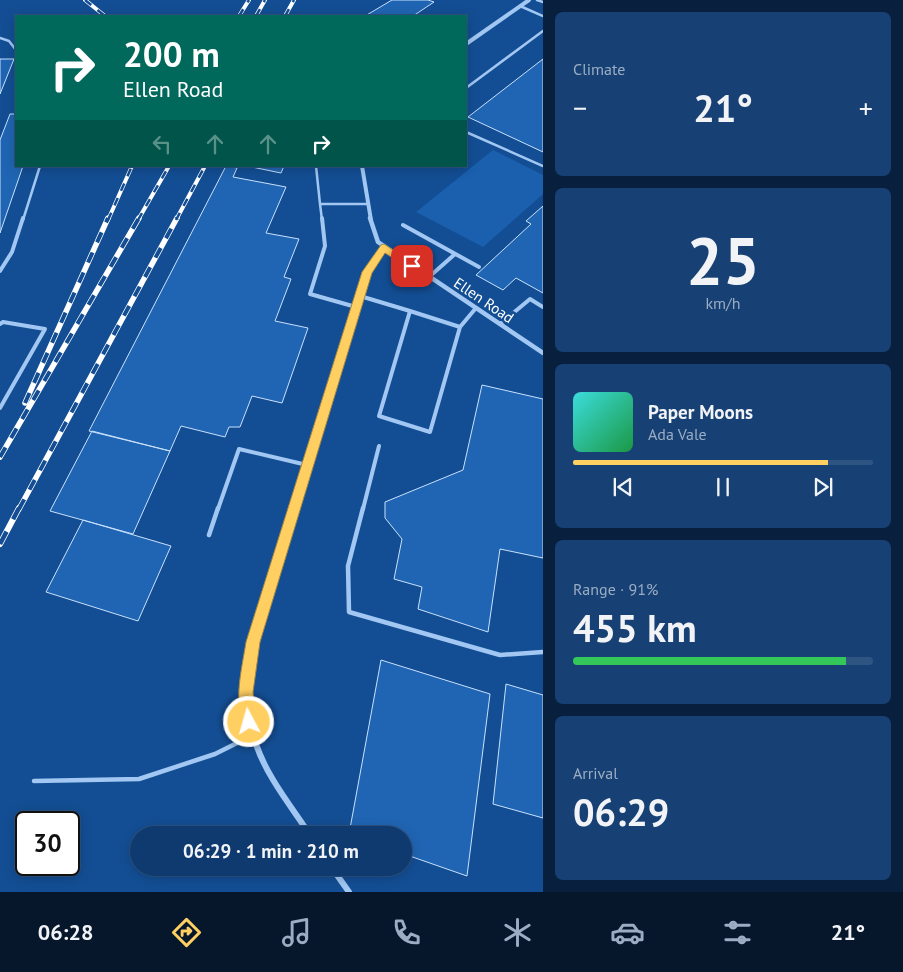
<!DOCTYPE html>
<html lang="en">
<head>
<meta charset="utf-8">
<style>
	:root { --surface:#0e3a6f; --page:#174174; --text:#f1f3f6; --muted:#9badc3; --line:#2e5482; --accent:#ffcf62 }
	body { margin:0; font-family:"PT Sans",sans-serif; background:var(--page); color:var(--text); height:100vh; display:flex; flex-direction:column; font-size:19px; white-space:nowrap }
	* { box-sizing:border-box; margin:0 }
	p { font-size:16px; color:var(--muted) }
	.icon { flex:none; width:28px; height:28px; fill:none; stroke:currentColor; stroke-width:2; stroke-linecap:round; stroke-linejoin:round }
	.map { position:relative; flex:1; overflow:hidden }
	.side { display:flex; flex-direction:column; gap:12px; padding:12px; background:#08203d; width:360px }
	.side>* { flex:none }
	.banner { position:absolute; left:15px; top:15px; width:452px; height:152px; border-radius:0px; box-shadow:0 2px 12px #0003,0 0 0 1px var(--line); background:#00695c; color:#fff; overflow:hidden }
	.speed { position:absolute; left:15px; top:811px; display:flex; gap:10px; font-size:25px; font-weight:700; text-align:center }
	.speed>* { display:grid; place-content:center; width:65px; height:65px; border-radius:50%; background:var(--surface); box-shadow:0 2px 12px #0003,0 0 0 1px var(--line); line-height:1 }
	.speed .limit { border:2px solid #111; border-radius:8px; background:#fff; color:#111 }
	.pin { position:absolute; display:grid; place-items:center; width:42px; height:42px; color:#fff; margin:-21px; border-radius:10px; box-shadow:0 2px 8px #0006 }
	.me { position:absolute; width:55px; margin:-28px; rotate:354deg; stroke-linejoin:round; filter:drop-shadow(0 0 4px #0008) }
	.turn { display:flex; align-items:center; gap:18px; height:105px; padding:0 25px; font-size:22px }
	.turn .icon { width:65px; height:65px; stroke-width:2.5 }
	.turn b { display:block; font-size:35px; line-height:42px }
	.lanes { display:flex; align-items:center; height:48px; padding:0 25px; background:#0003; justify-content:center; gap:25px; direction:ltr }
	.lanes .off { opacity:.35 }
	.big { font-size:38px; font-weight:700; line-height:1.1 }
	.side .card { flex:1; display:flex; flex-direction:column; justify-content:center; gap:8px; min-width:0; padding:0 18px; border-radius:8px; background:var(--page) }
	.side .dial { align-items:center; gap:0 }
	.dial b { font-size:65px; line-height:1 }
	.song { display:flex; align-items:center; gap:15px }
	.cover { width:60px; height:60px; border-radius:8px; background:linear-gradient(135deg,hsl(180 70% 55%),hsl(140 70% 35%)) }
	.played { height:5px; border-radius:2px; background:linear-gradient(90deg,var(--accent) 85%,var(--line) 85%) }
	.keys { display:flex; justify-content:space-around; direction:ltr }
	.heat { display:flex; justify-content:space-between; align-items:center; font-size:28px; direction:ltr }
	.charge { height:8px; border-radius:4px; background:linear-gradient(90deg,#34c759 91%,var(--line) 0) }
	.trip { position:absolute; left:130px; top:826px; width:282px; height:50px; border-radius:25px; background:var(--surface); box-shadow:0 2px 12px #0003,0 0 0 1px var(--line); font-weight:700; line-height:50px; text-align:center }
	.tab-bar { display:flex; height:80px; justify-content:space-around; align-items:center; background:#06172c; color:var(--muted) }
	.tab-bar .icon { width:35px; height:35px }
	.tab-bar .active { color:var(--accent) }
	.tab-bar b { font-size:22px; color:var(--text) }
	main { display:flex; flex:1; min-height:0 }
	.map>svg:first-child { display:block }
</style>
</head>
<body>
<main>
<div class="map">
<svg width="543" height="892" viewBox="0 0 543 892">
	<rect width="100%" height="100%" fill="#134e94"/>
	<path fill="#1a60ae" d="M493,150L543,175V194L483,247L416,212Z"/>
	<path fill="#2065b3" stroke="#c9e1fd" d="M392,0H428L434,2L413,16H365Z
		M0,59H14L0,94Z
		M543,59V152L468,117Z
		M10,114H16V166H23L0,233V140Z
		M226,166L237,168L233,177L286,187L266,233L299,239L284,277L291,279L275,321L308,328L282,403L252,396L240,427H229L225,437L181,426L170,451L89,431Z
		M247,166H284L281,173Z
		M543,206V293L516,278L503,290L476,275L531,224L526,221Z
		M482,385L543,399V558L500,549L488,632L418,609L422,587L394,579L402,539L385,518V502L463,470Z
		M92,431L170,451L133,534L50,511Z
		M83,520L171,546L138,621L46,592Z
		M381,660L490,694L467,876L404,854V835L349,834Z
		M506,684L543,695V818L493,804Z"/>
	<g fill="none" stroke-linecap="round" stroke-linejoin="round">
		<path stroke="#a1c7f2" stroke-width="2.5" d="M537,0L543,2
			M520,6L543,16
			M0,38L9,41L16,50
			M466,88L543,31
			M466,132L543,166
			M316,166L320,204
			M23,220L40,166
			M322,220L320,204H368"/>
		<path stroke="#a1c7f2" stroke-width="4" d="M322,218L325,246L310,294L356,307
			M403,225L479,267
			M0,271L12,252L23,218
			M429,277L455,254
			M360,296L410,311
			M410,311L460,327L430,432L379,416Z
			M0,324L3,322L45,329L0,408
			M500,324L530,299L543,307
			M460,327L476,308
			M218,509L239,449L307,465
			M363,509L379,446"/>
		<path stroke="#a1c7f2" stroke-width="4.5" d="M363,508L348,566L349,612L500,655L543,652
			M209,535L218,508
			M34,781L139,779L215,754L253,735"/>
		<path stroke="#a1c7f2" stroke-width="4" d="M466,44L529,0
			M362,166L371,220"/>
		<path stroke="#a1c7f2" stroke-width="4.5" d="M370,218L378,242L543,353
			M294,509L367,272L384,247"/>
		<path stroke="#a1c7f2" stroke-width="6" d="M294,508C272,581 232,668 256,744C267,777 291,806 310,835
			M332,868L349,892"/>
		<defs>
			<path id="rail-far2" d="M85,0L105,16
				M239,16L249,0
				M256,16L265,0
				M285,16L294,0
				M108,220L132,166
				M138,220L169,166
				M176,220L205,166"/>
			<path id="rail-far1" d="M25,403L108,218
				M0,457L139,218
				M19,509L177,218"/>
			<path id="rail" d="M0,544L19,508"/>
		</defs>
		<use href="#rail-far2" stroke="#fff" stroke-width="4"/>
		<use href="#rail-far1" stroke="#fff" stroke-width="5.5"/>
		<use href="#rail" stroke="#fff" stroke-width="6"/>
		<use href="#rail-far2" stroke="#134e94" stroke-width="2.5" stroke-dasharray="8" stroke-linecap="butt"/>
		<use href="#rail-far1" stroke="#134e94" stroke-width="4" stroke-dasharray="11" stroke-linecap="butt"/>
		<use href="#rail" stroke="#134e94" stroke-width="4.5" stroke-dasharray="14" stroke-linecap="butt"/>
	</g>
	<path fill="#ffcf62" stroke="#a68740" d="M384,244L417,266L412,269L408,268L385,253L372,273L260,642L253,692L256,722L254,727L249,729L244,727C233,701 242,668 246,642L362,272L381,245Z"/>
	<g text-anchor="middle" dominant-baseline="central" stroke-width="5" stroke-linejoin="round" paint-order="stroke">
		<g font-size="15" fill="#fff" stroke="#134e94">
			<text transform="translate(484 300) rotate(34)">Ellen Road</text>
		</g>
	</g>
</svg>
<div class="speed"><div class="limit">30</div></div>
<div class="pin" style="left:412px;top:266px;background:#d93025"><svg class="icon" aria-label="arrive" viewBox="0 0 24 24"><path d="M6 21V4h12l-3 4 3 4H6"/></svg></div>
<svg class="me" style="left:249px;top:722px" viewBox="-20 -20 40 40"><circle r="17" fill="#ffcf62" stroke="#fff" stroke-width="3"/><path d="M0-11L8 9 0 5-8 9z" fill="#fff"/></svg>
<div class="trip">06:29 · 1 min · 210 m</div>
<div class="banner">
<div class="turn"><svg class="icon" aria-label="right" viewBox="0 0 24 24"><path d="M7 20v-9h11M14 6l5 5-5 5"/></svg><div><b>200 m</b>Ellen Road</div></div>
<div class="lanes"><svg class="icon off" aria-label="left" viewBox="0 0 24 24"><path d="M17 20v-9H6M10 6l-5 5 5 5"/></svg><svg class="icon off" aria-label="ahead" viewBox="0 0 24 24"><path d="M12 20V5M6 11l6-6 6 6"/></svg><svg class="icon off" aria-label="ahead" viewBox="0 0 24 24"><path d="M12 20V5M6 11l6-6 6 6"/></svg><svg class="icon" aria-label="right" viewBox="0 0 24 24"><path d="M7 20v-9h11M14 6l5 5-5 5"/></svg></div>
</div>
</div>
<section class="side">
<div class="card"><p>Climate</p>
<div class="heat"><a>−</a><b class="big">21°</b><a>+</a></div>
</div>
<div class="card dial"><b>25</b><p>km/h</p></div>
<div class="card">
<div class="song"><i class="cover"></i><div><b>Paper Moons</b><p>Ada Vale</p></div></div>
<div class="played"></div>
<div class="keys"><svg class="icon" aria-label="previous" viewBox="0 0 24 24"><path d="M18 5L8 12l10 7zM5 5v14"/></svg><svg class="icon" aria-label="pause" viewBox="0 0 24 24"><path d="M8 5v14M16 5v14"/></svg><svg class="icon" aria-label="next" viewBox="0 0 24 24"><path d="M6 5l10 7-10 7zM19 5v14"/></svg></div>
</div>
<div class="card"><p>Range · 91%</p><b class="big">455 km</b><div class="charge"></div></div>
<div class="card"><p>Arrival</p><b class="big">06:29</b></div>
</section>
</main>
<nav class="tab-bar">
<b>06:28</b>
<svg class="icon active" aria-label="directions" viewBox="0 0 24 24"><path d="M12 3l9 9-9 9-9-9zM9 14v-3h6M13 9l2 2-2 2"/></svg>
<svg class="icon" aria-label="music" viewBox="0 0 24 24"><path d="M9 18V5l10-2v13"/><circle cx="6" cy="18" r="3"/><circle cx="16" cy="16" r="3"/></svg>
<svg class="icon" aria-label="phone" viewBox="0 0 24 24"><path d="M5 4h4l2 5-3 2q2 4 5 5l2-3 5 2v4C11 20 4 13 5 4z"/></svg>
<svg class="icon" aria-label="climate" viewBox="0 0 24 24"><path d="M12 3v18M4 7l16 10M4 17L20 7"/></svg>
<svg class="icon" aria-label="car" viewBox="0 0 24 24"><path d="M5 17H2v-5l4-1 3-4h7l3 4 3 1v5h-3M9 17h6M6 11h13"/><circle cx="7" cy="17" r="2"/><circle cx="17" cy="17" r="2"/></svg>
<svg class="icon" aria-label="filters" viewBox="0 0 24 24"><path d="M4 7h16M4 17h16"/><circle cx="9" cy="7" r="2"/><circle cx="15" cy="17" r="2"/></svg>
<b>21°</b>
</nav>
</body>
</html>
